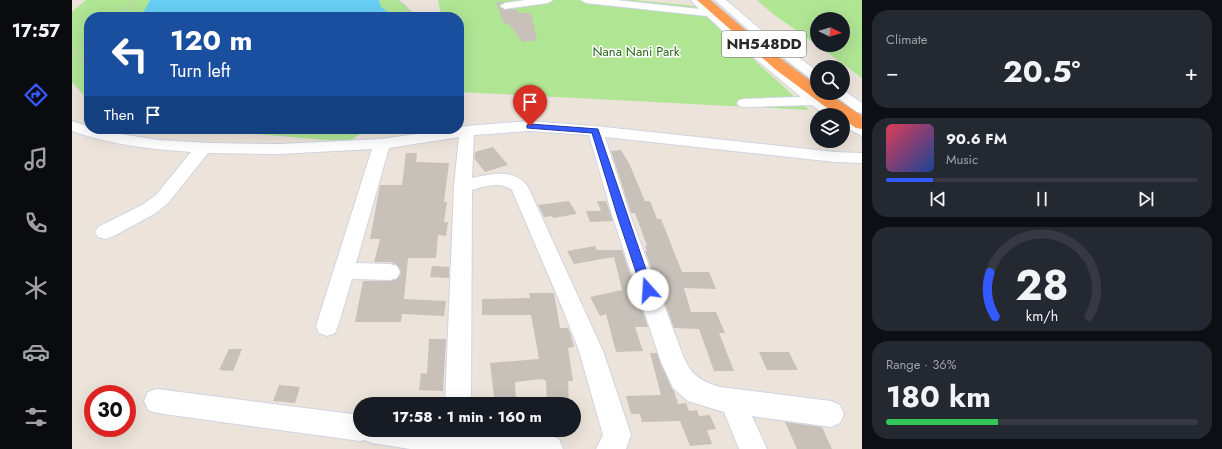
<!DOCTYPE html>
<html lang="en">
<head>
<meta charset="utf-8">
<style>
	:root { --surface:#171b24; --page:#242831; --text:#f1f3f6; --muted:#9ea1a6; --line:#363941; --accent:#345aff }
	body { margin:0; font-family:Jost,sans-serif; background:var(--page); color:var(--text); height:100vh; display:flex; flex-direction:column; font-size:15px; white-space:nowrap }
	* { box-sizing:border-box; margin:0 }
	p { font-size:13px; color:var(--muted) }
	.icon { flex:none; width:22px; height:22px; fill:none; stroke:currentColor; stroke-width:2; stroke-linecap:round; stroke-linejoin:round }
	.map { position:relative; flex:1; overflow:hidden }
	.side { display:flex; flex-direction:column; gap:10px; padding:10px; background:#0d0f14; width:360px }
	.side>* { flex:none }
	.hud { position:absolute; left:12px; top:12px; width:380px; height:122px; border-radius:16px; box-shadow:0 4px 16px #0002; background:#1a4fa0; color:#fff; overflow:hidden }
	.needle { width:26px; rotate:95deg }
	.tools { position:absolute; left:738px; top:12px; display:grid; gap:8px }
	.tools a { display:grid; place-items:center; width:40px; height:40px; border-radius:50%; background:var(--surface); box-shadow:0 4px 16px #0002; font-size:20px }
	.speed { position:absolute; left:12px; top:385px; display:flex; gap:8px; font-size:20px; font-weight:700; text-align:center }
	.speed>* { display:grid; place-content:center; width:52px; height:52px; border-radius:50%; background:var(--surface); box-shadow:0 4px 16px #0002; line-height:1 }
	.speed .limit { border:6px solid #d22; background:#fff; color:#111 }
	.pin { position:absolute; display:grid; place-items:center; width:34px; height:34px; color:#fff; margin:-41px -17px; border-radius:50% 50% 50% 0; rotate:-45deg; box-shadow:0 0 4px #0007 }
	.pin .icon { rotate:45deg }
	.me { position:absolute; width:44px; margin:-22px; rotate:341deg; stroke-linejoin:round; filter:drop-shadow(0 0 3px #0008) }
	.turn { display:flex; align-items:center; gap:14px; height:84px; padding:0 20px; font-size:18px }
	.turn .icon { width:52px; height:52px; stroke-width:2.5 }
	.turn b { display:block; font-size:28px; line-height:34px }
	.then { display:flex; align-items:center; height:38px; padding:0 20px; background:#0003; gap:8px; font-size:15px }
	.big { font-size:30px; font-weight:700; line-height:1.1 }
	.side .widget { flex:1; display:flex; flex-direction:column; justify-content:center; gap:6px; min-width:0; padding:0 14px; border-radius:16px; background:var(--page) }
	.side .dial { align-items:center; gap:0 }
	.dial svg { height:104px; overflow:visible; fill:none; stroke:var(--line); stroke-width:7; stroke-linecap:round; text-anchor:middle }
	.dial text { fill:var(--text); stroke:none }
	.song { display:flex; align-items:center; gap:12px }
	.cover { width:48px; height:48px; border-radius:6px; background:linear-gradient(135deg,hsl(350 70% 55%),hsl(220 70% 35%)) }
	.played { height:4px; border-radius:2px; background:linear-gradient(90deg,var(--accent) 15%,var(--line) 15%) }
	.keys { display:flex; justify-content:space-around; direction:ltr }
	.heat { display:flex; justify-content:space-between; align-items:center; font-size:22px; direction:ltr }
	.charge { height:6px; border-radius:3px; background:linear-gradient(90deg,#34c759 36%,var(--line) 0) }
	.trip { position:absolute; left:281px; top:397px; width:228px; height:40px; border-radius:20px; background:var(--surface); box-shadow:0 4px 16px #0002; font-weight:700; line-height:40px; text-align:center }
	main { display:flex; flex:1; min-height:0 }
	.tab-bar { display:flex; flex-direction:column; width:72px; justify-content:space-around; align-items:center; background:#090b0e; color:var(--muted) }
	.tab-bar .icon { width:28px; height:28px }
	.tab-bar .current { color:var(--accent) }
	.tab-bar b { font-size:18px; color:var(--text) }
	.map>svg:first-child { display:block }
</style>
</head>
<body>
<main>
<nav class="tab-bar">
<b>17:57</b>
<svg class="icon current" aria-label="directions" viewBox="0 0 24 24"><path d="M12 3l9 9-9 9-9-9zM9 14v-3h6M13 9l2 2-2 2"/></svg>
<svg class="icon" aria-label="music" viewBox="0 0 24 24"><path d="M9 18V5l10-2v13"/><circle cx="6" cy="18" r="3"/><circle cx="16" cy="16" r="3"/></svg>
<svg class="icon" aria-label="phone" viewBox="0 0 24 24"><path d="M5 4h4l2 5-3 2q2 4 5 5l2-3 5 2v4C11 20 4 13 5 4z"/></svg>
<svg class="icon" aria-label="climate" viewBox="0 0 24 24"><path d="M12 3v18M4 7l16 10M4 17L20 7"/></svg>
<svg class="icon" aria-label="car" viewBox="0 0 24 24"><path d="M5 17H2v-5l4-1 3-4h7l3 4 3 1v5h-3M9 17h6M6 11h13"/><circle cx="7" cy="17" r="2"/><circle cx="17" cy="17" r="2"/></svg>
<svg class="icon" aria-label="filters" viewBox="0 0 24 24"><path d="M4 7h16M4 17h16"/><circle cx="9" cy="7" r="2"/><circle cx="15" cy="17" r="2"/></svg>
</nav>
<div class="map">
<svg width="790" height="449" viewBox="0 0 790 449">
	<rect width="100%" height="100%" fill="#ece4da"/>
	<path fill="#b0e594" d="M14,0H326L347,17H17V101L0,82V12Z
		M366,0H563L623,6L737,110L387,92V17H370Z
		M685,0H790V78L745,45H771V19H745V45L701,14Z
		M129,129H294L277,142Z"/>
	<path fill="#68cef3" d="M78,0H307L309,7L322,17H64L72,11Z"/>
	<path fill="#c7c1ba" d="M424,2H432L427,5L432,10L444,9L448,13H459L465,40L450,42L437,24H432Z
		M421,147L436,165L413,172L402,158L403,152Z
		M549,150L557,163L573,201H578L585,219H589L610,272H637L644,289L612,288L619,312H644L653,333H647L662,371H642L627,329L602,328L573,251H575L573,246H575L563,213H559L539,151Z
		M334,153H345L344,162L377,163L372,202H375L372,222H376L374,236L366,235L364,258H336L332,299L374,301L372,316L330,314L329,322H283L291,281H318L325,279L329,273L325,265L318,262H302L308,239H298L308,185H330Z
		M497,201L505,214L481,218L480,216L472,217L466,205Z
		M525,201H534L541,221L518,222L514,211H529Z
		M523,246L525,250H550L576,327H563L571,351L544,352L534,314L528,316L518,297L550,290L542,257L502,264L495,251Z
		M360,266L377,267V278L358,277Z
		M457,293H482L488,328H496L498,332L502,347L496,348L501,381H496L497,404H475L474,381L470,379L443,382L444,404H423L418,363L467,359L459,315H410V299L458,298Z
		M357,339H374L371,391L347,390L349,373L355,374Z
		M157,349H170L161,371L147,370Z
		M687,352H717L726,370H695Z
		M578,353H585L600,389L602,391L606,404L614,403L617,411L625,410L627,416L638,415L644,429L635,430L640,444L618,446L608,421L570,422L568,414H559L554,396L589,395Z
		M207,385L228,387L223,403L201,401Z
		M713,422L750,427L760,449H725Z"/>
	<g fill="none" stroke-linecap="round" stroke-linejoin="round">
		<defs>
			<path id="minor" d="M454,0H481L476,3L433,9L428,6L433,3Z
				M509,0H544L627,9L619,0H630L662,30L770,115H753L740,105L672,107L667,106L665,103L667,100L672,99L729,97L654,34L635,16L514,3Z
				M643,0H654L688,29L745,71V81L740,80L680,33Z
				M771,90L790,103V113L785,112L759,93H771Z
				M771,116L790,125V136L771,126Z
				M0,121L17,127V129L86,140L139,143L207,144L310,139L378,129H387V128L395,126L457,121L523,126L763,152L790,153V163L763,162L533,137L559,218L612,358C621,377 629,381 648,387L759,401L768,405L772,414L768,423L759,427L680,416L695,449H667L652,412L616,401L601,388L589,362L541,218L517,135L457,131L402,135L400,178C418,174 444,168 456,187L531,351L559,435L554,449H524L531,435L507,351L490,307L440,190C428,181 413,186 400,190L399,404H373L382,186L387,137L317,148L284,263L318,264L325,266L328,272L325,278L318,280L280,279L266,326L263,333L255,336L247,333L244,326L300,149L207,154L136,153L96,203L84,213L40,237L33,239L26,237L23,232L26,227L70,205L84,195L119,152C79,149 39,145 0,131Z
				M85,389L288,415V430H408L477,435L487,439L491,449H338L300,443L292,440L288,441L85,413L76,410L72,401L76,392Z"/>
			<path id="highway" d="M625,0H638L693,47L745,86V93H755L790,116V129L784,128L771,119V115L763,114L703,69Z"/>
		</defs>
		<use href="#minor" stroke="#cfd3e3" stroke-width="2"/>
		<use href="#highway" stroke="#c7c7c7" stroke-width="2"/>
		<path stroke="#c7c7c7" stroke-width="1.5" stroke-dasharray="2 1" stroke-linecap="butt" d="M326,0L333,5L341,17
			M46,17L62,0
			M12,64L2,51L17,40"/>
		<use href="#minor" fill="#fff" fill-rule="evenodd"/>
		<use href="#highway" fill="#ff9c52" fill-rule="evenodd"/>
	</g>
	<path fill="#345aff" stroke="#223aa6" d="M458,124L526,129L581,290L579,293L576,294L572,293L570,290L546,218L520,133L455,128V125Z"/>
	<g text-anchor="middle" dominant-baseline="central" stroke-width="3" stroke-linejoin="round" paint-order="stroke">
		<g font-size="13" fill="#286817" stroke="#fff">
			<text x="564" y="51">Nana Nani Park</text>
		</g>
		<rect fill="#fff" stroke="#696969" stroke-width="1" x="650" y="31" width="84" height="26" rx="3"/>
		<g font-size="15" font-weight="bold" fill="#292929">
			<text x="692" y="44">NH548DD</text>
		</g>
	</g>
</svg>
<div class="tools">
<a><svg class="needle" viewBox="-14 -14 28 28"><path d="M0-13l5 13h-10z" fill="#e53935"/><path d="M0 13l5-13h-10z" fill="#9ea1a6"/></svg></a>
<a><svg class="icon" aria-label="search" viewBox="0 0 24 24"><circle cx="10" cy="10" r="6"/><path d="M15 15l6 6"/></svg></a>
<a><svg class="icon" aria-label="layers" viewBox="0 0 24 24"><path d="M12 4l9 5-9 5-9-5zM3 14l9 5 9-5"/></svg></a>
</div>
<div class="speed"><div class="limit">30</div></div>
<div class="pin" style="left:458px;top:126px;background:#d93025"><svg class="icon" aria-label="arrive" viewBox="0 0 24 24"><path d="M6 21V4h12l-3 4 3 4H6"/></svg></div>
<svg class="me" style="left:576px;top:290px" viewBox="-20 -20 40 40"><circle r="19" fill="#fff"/><path d="M0-13L10 11 0 6-10 11z" fill="#345aff"/></svg>
<div class="trip">17:58 · 1 min · 160 m</div>
<div class="hud">
<div class="turn"><svg class="icon" aria-label="left" viewBox="0 0 24 24"><path d="M17 20v-9H6M10 6l-5 5 5 5"/></svg><div><b>120 m</b>Turn left</div></div>
<div class="then">Then<svg class="icon" aria-label="arrive" viewBox="0 0 24 24"><path d="M6 21V4h12l-3 4 3 4H6"/></svg></div>
</div>
</div>
<section class="side">
<div class="widget"><p>Climate</p>
<div class="heat"><a>−</a><b class="big">20.5°</b><a>+</a></div>
</div>
<div class="widget">
<div class="song"><i class="cover"></i><div><b>90.6 FM</b><p>Music</p></div></div>
<div class="played"></div>
<div class="keys"><svg class="icon" aria-label="previous" viewBox="0 0 24 24"><path d="M18 5L8 12l10 7zM5 5v14"/></svg><svg class="icon" aria-label="pause" viewBox="0 0 24 24"><path d="M8 5v14M16 5v14"/></svg><svg class="icon" aria-label="next" viewBox="0 0 24 24"><path d="M6 5l10 7-10 7zM19 5v14"/></svg></div>
</div>
<div class="widget dial"><svg viewBox="0 0 100 80">
<path d="M14 69A42 42 0 1 1 86 69"/>
<path d="M14 69A42 42 0 0 1 10 35" stroke="#345aff"/>
<text x="50" y="56" font-size="32" font-weight="700">28</text>
<text x="50" y="72" font-size="11">km/h</text>
</svg></div>
<div class="widget"><p>Range · 36%</p><b class="big">180 km</b><div class="charge"></div></div>
</section>
</main>
</body>
</html>
